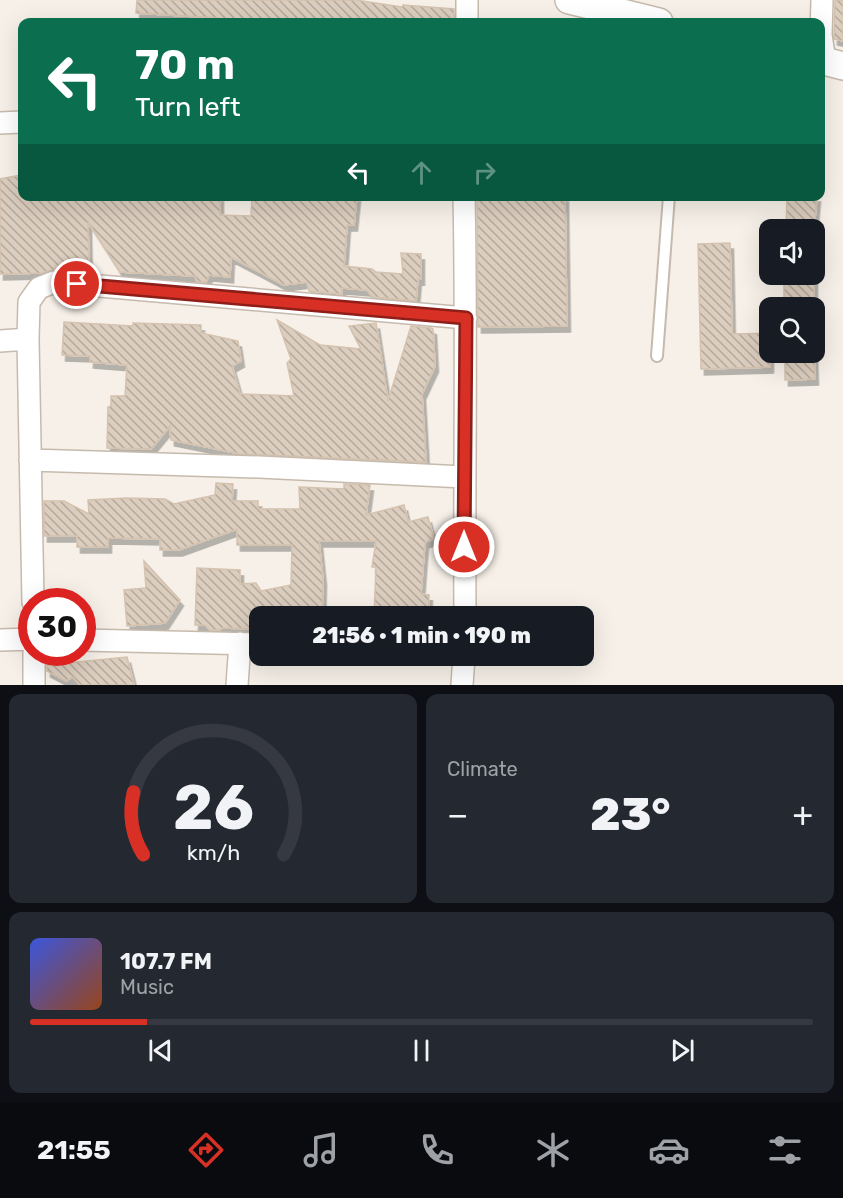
<!DOCTYPE html>
<html lang="en">
<head>
<meta charset="utf-8">
<style>
	:root { --surface:#171b24; --page:#242831; --text:#f1f3f6; --muted:#9ea1a6; --line:#363941; --accent:#d93025 }
	body { margin:0; font-family:Rubik,sans-serif; background:var(--page); color:var(--text); height:100vh; display:flex; flex-direction:column; font-size:22px; white-space:nowrap }
	* { box-sizing:border-box; margin:0 }
	p { font-size:20px; color:var(--muted) }
	.icon { flex:none; width:33px; height:33px; fill:none; stroke:currentColor; stroke-width:2; stroke-linecap:round; stroke-linejoin:round }
	.map { position:relative; height:685px; overflow:hidden }
	.panel { display:flex; flex-direction:column; gap:9px; padding:9px; background:#0d0f14; flex:1 }
	.panel>* { flex:none }
	.banner { position:absolute; left:18px; top:18px; width:807px; height:183px; border-radius:12px; box-shadow:0 6px 24px #0002; background:#0b6e4f; color:#fff; overflow:hidden }
	.buttons { position:absolute; left:759px; top:219px; display:grid; gap:12px }
	.buttons a { display:grid; place-items:center; width:66px; height:66px; border-radius:12px; background:var(--surface); box-shadow:0 6px 24px #0002; font-size:30px }
	.speed { position:absolute; left:18px; top:588px; display:flex; gap:12px; font-size:30px; font-weight:700; text-align:center }
	.speed>* { display:grid; place-content:center; width:78px; height:78px; border-radius:50%; background:var(--surface); box-shadow:0 6px 24px #0002; line-height:1 }
	.speed .limit { border:9px solid #d22; background:#fff; color:#111 }
	.pin { position:absolute; display:grid; place-items:center; width:51px; height:51px; color:#fff; margin:-26px; border:3px solid #fff; border-radius:50%; box-shadow:0 2px 6px #0007 }
	.me { position:absolute; width:66px; margin:-33px; rotate:0deg; stroke-linejoin:round; filter:drop-shadow(0 0 4px #0008) }
	.turn { display:flex; align-items:center; gap:21px; height:126px; padding:0 18px; font-size:27px }
	.turn .icon { width:78px; height:78px; stroke-width:2.5 }
	.turn b { display:block; font-size:42px; line-height:51px }
	.lanes { display:flex; align-items:center; height:57px; padding:0 18px; background:#0003; justify-content:center; gap:30px; direction:ltr }
	.lanes .off { opacity:.35 }
	.big { font-size:45px; font-weight:800; line-height:1.1 }
	.panel .card { flex:1; display:flex; flex-direction:column; justify-content:center; gap:9px; min-width:0; padding:0 21px; border-radius:12px; background:var(--page) }
	.panel .dial { align-items:center; gap:0 }
	.dial svg { height:156px; overflow:visible; fill:none; stroke:var(--line); stroke-width:7; stroke-linecap:round; text-anchor:middle }
	.dial text { fill:var(--text); stroke:none }
	.song { display:flex; align-items:center; gap:18px }
	.cover { width:72px; height:72px; border-radius:9px; background:linear-gradient(135deg,hsl(230 70% 55%),hsl(20 70% 35%)) }
	.played { height:6px; border-radius:3px; background:linear-gradient(90deg,var(--accent) 15%,var(--line) 15%) }
	.keys { display:flex; justify-content:space-around; direction:ltr }
	.heat { display:flex; justify-content:space-between; align-items:center; font-size:33px; direction:ltr }
	.panel .tiles { flex:1; display:grid; gap:9px; grid-template-columns:1fr 1fr }
	.card:last-child { grid-column:span 2 }
	.trip { position:absolute; left:249px; top:606px; width:345px; height:60px; border-radius:12px; background:var(--surface); box-shadow:0 6px 24px #0002; font-weight:800; line-height:60px; text-align:center }
	.tabs { display:flex; height:96px; justify-content:space-around; align-items:center; background:#090b0e; color:var(--muted) }
	.tabs .icon { width:42px; height:42px }
	.tabs .active { color:var(--accent) }
	.tabs b { font-size:27px; color:var(--text) }
	.map>svg:first-child { display:block }
</style>
</head>
<body>
<div class="map">
<svg width="843" height="685" viewBox="0 0 843 685">
	<defs>
		<pattern id="building-back-hatch" width="6" height="6" patternUnits="userSpaceOnUse" patternTransform="scale(1.5)"><rect width="6" height="6" fill="#dccebf"/><path d="M-1 5l2 2M0 0l6 6M5-1l2 2" fill="none" stroke="#b4a99c"/></pattern>
		<filter id="shadow"><feDropShadow dx="3.5" dy="6" stdDeviation="0" flood-color="#0004"/></filter>
	</defs>
	<rect width="100%" height="100%" fill="#f6f0e8"/>
	<path fill="url(#building-back-hatch)" stroke="#d5c2af" stroke-width="1.5" filter="url(#shadow)" d="M137,0H356L402,7L403,5L454,9V22H219L218,18L136,13Z
		M835,0H843V41L834,39Z
		M22,175V196H220V215L251,216L252,196H357L354,225H347L344,266L372,269L376,272L403,274L401,253L421,254V279L418,278L416,301L373,297L367,290L342,288V294L309,291L307,282L284,285L231,257L230,277L209,275L206,282H197L195,276L120,272L88,222L89,272L55,269L42,273L0,274V179Z
		M477,196H565L567,326L478,327Z
		M787,196H817L814,230H786Z
		M730,243L732,334L770,333V367L701,369L698,244Z
		M784,274H814V308H784Z
		M277,320L320,345L361,349L349,326L376,323L388,401L411,326L431,328L433,329L435,366L422,394L426,462L241,454L171,440L170,426L151,449L107,448L108,407L111,406V396H125L127,365L90,362V356L62,355L64,322L133,326V323L201,325V333L238,341L241,361L232,366L240,394L294,396L287,363L291,359Z
		M785,352H814L815,379L785,380Z
		M216,483L233,484L232,501H258V509H300L299,487L344,489V484L370,485L366,515L404,505L408,522L428,517L434,539L425,542L421,594L429,595L428,616H374L376,567H372L376,541H319L323,579L322,616H260V629L221,628L220,630H210L205,625H195L197,568L240,570V584L256,583L261,591L291,585L292,545H237V529L179,550H160V539L108,538V547H77V536H44V501H64L89,514L88,500L126,498L165,499L174,504L215,495Z
		M144,561L180,600L165,623L127,626L124,590L146,588Z
		M127,657L134,685H80L73,677L66,681L47,671V665Z"/>
	<g fill="none" stroke-linecap="round" stroke-linejoin="round">
		<defs>
			<path id="service" d="M657,356L669,196"/>
			<path id="minor" d="M822,0L821,35L825,61
				M467,22V0
				M0,123L22,122
				M464,196C467,337 464,476 465,616
				M0,341L28,339
				M30,460L259,467L464,477
				M33,602L28,339L29,302L39,288L54,282L466,318
				M0,640L32,639
				M82,640L260,644
				M34,652V685
				M237,685L240,643
				M462,685L464,656"/>
			<path id="tertiary" d="M569,0L659,22
				M820,60L843,66"/>
		</defs>
		<use href="#service" stroke="#c6baad" stroke-width="14"/>
		<use href="#minor" stroke="#c6baad" stroke-width="24"/>
		<use href="#tertiary" stroke="#c6baad" stroke-width="30"/>
		<use href="#service" stroke="#fff" stroke-width="10"/>
		<use href="#minor" stroke="#fff" stroke-width="21"/>
		<use href="#tertiary" stroke="#fff" stroke-width="27"/>
	</g>
	<g fill="none" stroke-linecap="round" stroke-linejoin="round">
		<defs>
			<path id="route" d="M77,284L466,318L464,547"/>
		</defs>
		<use href="#route" stroke="#8d1f18" stroke-width="15"/>
		<use href="#route" stroke="#d93025" stroke-width="10"/>
	</g>
</svg>
<div class="buttons">
<a><svg class="icon" aria-label="sound" viewBox="0 0 24 24"><path d="M4 9h4l5-4v14l-5-4H4zM17 9q2 3 0 6"/></svg></a>
<a><svg class="icon" aria-label="search" viewBox="0 0 24 24"><circle cx="10" cy="10" r="6"/><path d="M15 15l6 6"/></svg></a>
</div>
<div class="speed"><div class="limit">30</div></div>
<div class="pin" style="left:77px;top:284px;background:#d93025"><svg class="icon" aria-label="arrive" viewBox="0 0 24 24"><path d="M6 21V4h12l-3 4 3 4H6"/></svg></div>
<svg class="me" style="left:464px;top:547px" viewBox="-20 -20 40 40"><circle r="17" fill="#d93025" stroke="#fff" stroke-width="3"/><path d="M0-11L8 9 0 5-8 9z" fill="#fff"/></svg>
<div class="trip">21:56 · 1 min · 190 m</div>
<div class="banner">
<div class="turn"><svg class="icon" aria-label="left" viewBox="0 0 24 24"><path d="M17 20v-9H6M10 6l-5 5 5 5"/></svg><div><b>70 m</b>Turn left</div></div>
<div class="lanes"><svg class="icon" aria-label="left" viewBox="0 0 24 24"><path d="M17 20v-9H6M10 6l-5 5 5 5"/></svg><svg class="icon off" aria-label="ahead" viewBox="0 0 24 24"><path d="M12 20V5M6 11l6-6 6 6"/></svg><svg class="icon off" aria-label="right" viewBox="0 0 24 24"><path d="M7 20v-9h11M14 6l5 5-5 5"/></svg></div>
</div>
</div>
<section class="panel">
<div class="tiles">
<div class="card dial"><svg viewBox="0 0 100 80">
<path d="M14 69A42 42 0 1 1 86 69"/>
<path d="M14 69A42 42 0 0 1 9 37" stroke="#d93025"/>
<text x="50" y="56" font-size="32" font-weight="700">26</text>
<text x="50" y="72" font-size="11">km/h</text>
</svg></div>
<div class="card"><p>Climate</p>
<div class="heat"><a>−</a><b class="big">23°</b><a>+</a></div>
</div>
<div class="card">
<div class="song"><i class="cover"></i><div><b>107.7 FM</b><p>Music</p></div></div>
<div class="played"></div>
<div class="keys"><svg class="icon" aria-label="previous" viewBox="0 0 24 24"><path d="M18 5L8 12l10 7zM5 5v14"/></svg><svg class="icon" aria-label="pause" viewBox="0 0 24 24"><path d="M8 5v14M16 5v14"/></svg><svg class="icon" aria-label="next" viewBox="0 0 24 24"><path d="M6 5l10 7-10 7zM19 5v14"/></svg></div>
</div>
</div>
</section>
<nav class="tabs">
<b>21:55</b>
<svg class="icon active" aria-label="directions" viewBox="0 0 24 24"><path d="M12 3l9 9-9 9-9-9zM9 14v-3h6M13 9l2 2-2 2"/></svg>
<svg class="icon" aria-label="music" viewBox="0 0 24 24"><path d="M9 18V5l10-2v13"/><circle cx="6" cy="18" r="3"/><circle cx="16" cy="16" r="3"/></svg>
<svg class="icon" aria-label="phone" viewBox="0 0 24 24"><path d="M5 4h4l2 5-3 2q2 4 5 5l2-3 5 2v4C11 20 4 13 5 4z"/></svg>
<svg class="icon" aria-label="climate" viewBox="0 0 24 24"><path d="M12 3v18M4 7l16 10M4 17L20 7"/></svg>
<svg class="icon" aria-label="car" viewBox="0 0 24 24"><path d="M5 17H2v-5l4-1 3-4h7l3 4 3 1v5h-3M9 17h6M6 11h13"/><circle cx="7" cy="17" r="2"/><circle cx="17" cy="17" r="2"/></svg>
<svg class="icon" aria-label="filters" viewBox="0 0 24 24"><path d="M4 7h16M4 17h16"/><circle cx="9" cy="7" r="2"/><circle cx="15" cy="17" r="2"/></svg>
</nav>
</body>
</html>
